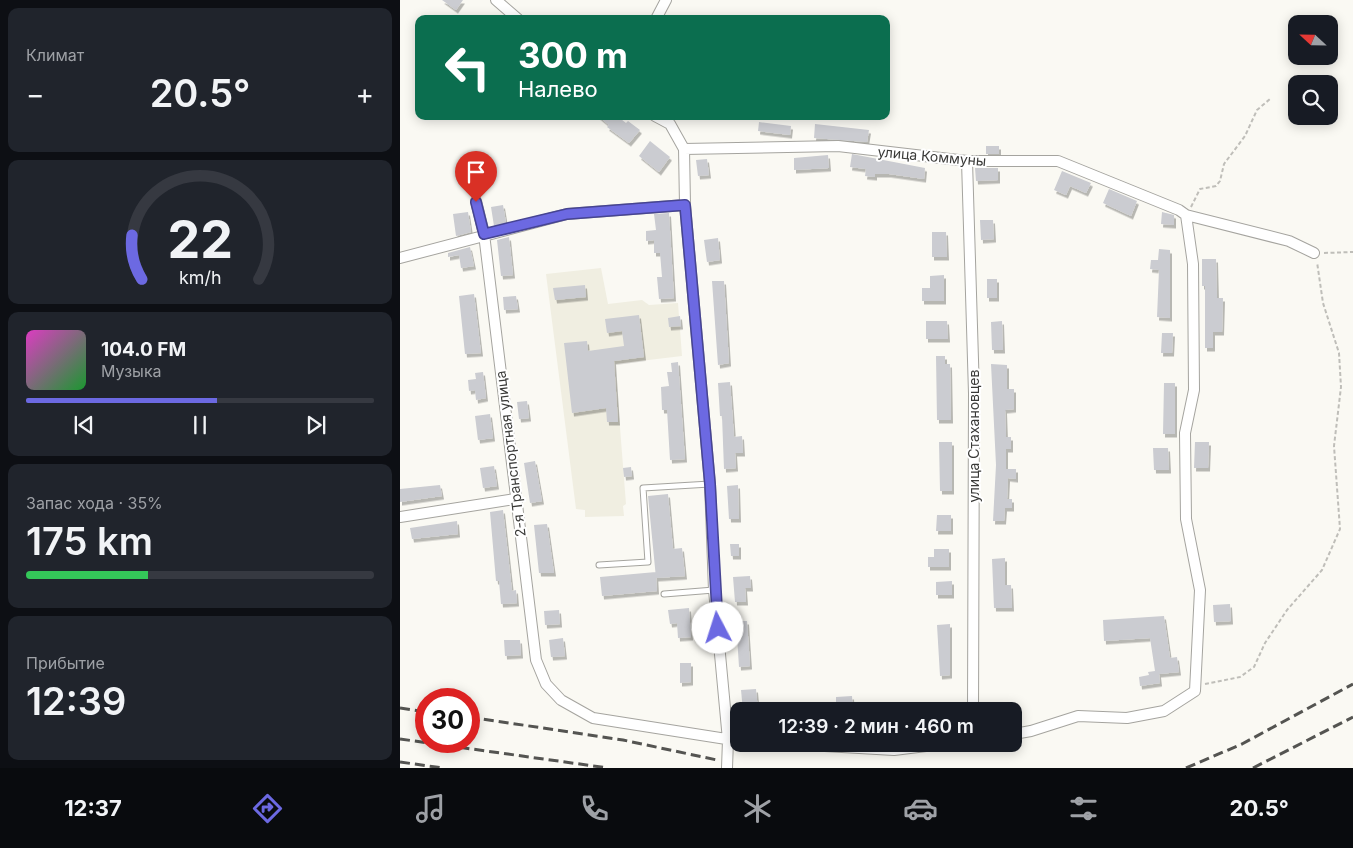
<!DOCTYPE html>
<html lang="ru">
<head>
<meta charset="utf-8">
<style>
	:root { --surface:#171b24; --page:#20242c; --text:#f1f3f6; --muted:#9ea1a6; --line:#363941; --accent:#6c69e2 }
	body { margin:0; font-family:Inter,sans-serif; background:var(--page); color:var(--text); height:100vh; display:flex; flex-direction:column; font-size:19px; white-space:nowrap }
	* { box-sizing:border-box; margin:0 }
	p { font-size:16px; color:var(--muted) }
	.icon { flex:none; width:28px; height:28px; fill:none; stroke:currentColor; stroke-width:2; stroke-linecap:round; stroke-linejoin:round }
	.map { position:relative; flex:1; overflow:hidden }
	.side { display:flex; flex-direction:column; gap:8px; padding:8px; background:#0d0f14; width:400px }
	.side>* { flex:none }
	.top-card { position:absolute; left:15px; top:15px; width:475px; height:105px; border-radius:10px; box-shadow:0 2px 12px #0003; background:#0b6e4f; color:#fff; overflow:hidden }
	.needle { width:32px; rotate:292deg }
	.tools { position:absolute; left:888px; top:15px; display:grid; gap:10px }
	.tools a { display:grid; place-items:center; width:50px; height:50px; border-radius:10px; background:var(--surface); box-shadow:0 2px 12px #0003; font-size:25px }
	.speed { position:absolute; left:15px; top:688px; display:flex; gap:10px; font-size:25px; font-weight:700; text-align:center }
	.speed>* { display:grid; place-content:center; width:65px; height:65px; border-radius:50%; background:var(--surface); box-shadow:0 2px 12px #0003; line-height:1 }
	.speed .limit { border:8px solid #d22; background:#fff; color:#111 }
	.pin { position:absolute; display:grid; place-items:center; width:42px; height:42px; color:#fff; margin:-51px -21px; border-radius:50% 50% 50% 0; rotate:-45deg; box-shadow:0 0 5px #0007 }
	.pin .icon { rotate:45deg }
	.me { position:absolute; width:55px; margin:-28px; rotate:355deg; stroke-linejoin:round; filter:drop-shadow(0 0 4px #0008) }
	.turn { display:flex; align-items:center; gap:18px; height:105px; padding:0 20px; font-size:22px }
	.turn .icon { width:65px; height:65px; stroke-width:2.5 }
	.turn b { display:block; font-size:35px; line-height:42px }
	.big { font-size:38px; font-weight:600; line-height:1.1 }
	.side .widget { flex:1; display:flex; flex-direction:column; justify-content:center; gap:8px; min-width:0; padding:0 18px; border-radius:10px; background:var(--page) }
	.side .dial { align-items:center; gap:0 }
	.dial svg { height:130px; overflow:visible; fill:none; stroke:var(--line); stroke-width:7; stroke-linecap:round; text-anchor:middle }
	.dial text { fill:var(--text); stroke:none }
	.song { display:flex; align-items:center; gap:15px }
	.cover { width:60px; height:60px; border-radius:8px; background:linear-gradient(135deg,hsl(310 70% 55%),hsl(130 70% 35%)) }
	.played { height:5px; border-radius:2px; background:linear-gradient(90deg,var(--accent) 55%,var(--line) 55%) }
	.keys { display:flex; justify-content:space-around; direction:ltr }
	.heat { display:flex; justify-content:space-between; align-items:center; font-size:28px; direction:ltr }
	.charge { height:8px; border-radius:4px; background:linear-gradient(90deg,#34c759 35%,var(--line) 0) }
	.trip { position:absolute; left:330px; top:702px; width:292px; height:50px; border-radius:10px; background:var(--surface); box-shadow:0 2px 12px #0003; font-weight:600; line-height:50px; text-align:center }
	.tab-bar { display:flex; height:80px; justify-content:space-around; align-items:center; background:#090b0e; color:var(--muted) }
	.tab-bar .icon { width:35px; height:35px }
	.tab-bar .current { color:var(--accent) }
	.tab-bar b { font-size:22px; color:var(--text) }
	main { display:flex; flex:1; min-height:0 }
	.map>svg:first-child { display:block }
</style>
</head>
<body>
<main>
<section class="side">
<div class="widget"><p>Климат</p>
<div class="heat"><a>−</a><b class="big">20.5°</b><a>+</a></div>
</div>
<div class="widget dial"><svg viewBox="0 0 100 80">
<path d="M14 69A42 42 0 1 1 86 69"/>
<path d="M14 69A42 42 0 0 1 8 42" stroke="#6c69e2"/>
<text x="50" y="56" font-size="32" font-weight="700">22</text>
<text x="50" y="72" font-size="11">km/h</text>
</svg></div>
<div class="widget">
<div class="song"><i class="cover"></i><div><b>104.0 FM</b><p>Музыка</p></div></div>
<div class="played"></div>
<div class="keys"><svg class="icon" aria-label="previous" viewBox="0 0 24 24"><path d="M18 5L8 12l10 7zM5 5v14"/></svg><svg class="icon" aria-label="pause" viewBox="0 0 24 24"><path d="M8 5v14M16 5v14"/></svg><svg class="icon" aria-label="next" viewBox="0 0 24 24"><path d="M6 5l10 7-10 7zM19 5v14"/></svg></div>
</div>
<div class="widget"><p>Запас хода · 35%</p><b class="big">175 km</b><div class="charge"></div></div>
<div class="widget"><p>Прибытие</p><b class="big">12:39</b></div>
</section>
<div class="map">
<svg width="953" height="768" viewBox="0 0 953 768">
	<defs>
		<filter id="shadow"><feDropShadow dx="2" dy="3.5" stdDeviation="0" flood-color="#0004"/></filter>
	</defs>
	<rect width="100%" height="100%" fill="#faf9f3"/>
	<path fill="#f0eee1" d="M201,268L208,304L242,300L249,305L278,303L282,356L215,364L226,504L223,506L224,516L185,517V510L176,509L146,274Z"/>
	<path fill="#cbccd1" filter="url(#shadow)" d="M42,0H63L56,10Z
		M198,116H217L226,123L228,121L240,130L229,143L207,127L209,125Z
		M359,122L391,126L390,135L358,131Z
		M415,124L469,130L467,142L414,138Z
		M250,141L270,157L259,172L239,156Z
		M586,146H599V154H586Z
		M452,154L525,168L524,179L489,174H475V177L465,176L466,169L450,167Z
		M428,155L429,168L394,170V158Z
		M307,159L309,175L298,176L296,160Z
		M575,168H598V180L576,181Z
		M662,171L691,183L686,193L670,186L666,195L654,190Z
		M709,189L737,201L731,216L703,203Z
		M103,205L106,223L94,226L91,207Z
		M68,212L71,232L56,236L53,214Z
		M762,212L774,215V225L761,224Z
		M269,213L274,298L259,299L257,277H262L260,253H254V240L246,241V231L256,230L254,214Z
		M580,220H593L594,239L581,240Z
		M532,232H546L547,257H532Z
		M109,237L113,275L101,276L97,240Z
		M318,238L320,260L307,262L304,240Z
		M70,247L74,266L61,268L59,255L48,257V253Z
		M759,249L770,250V318L757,317L759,270L750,269L751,260H758Z
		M802,259H816L817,298H823L822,332H813V348H805V286H802Z
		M544,275V301H522V288H530V276Z
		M587,279H597V298H587Z
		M312,281H324L329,363L318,365Z
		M185,285L186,297L155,300L153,288Z
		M74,294L81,353L65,354L59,296Z
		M116,296L118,309L104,310L103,297Z
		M239,315L244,357L214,361L218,422H207L206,408L172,413L164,343L187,341L188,351L224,346L222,331L207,333L205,319Z
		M280,316L281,326L269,327L268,318Z
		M526,321H547L548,339H526Z
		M602,321L603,350H592L591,322Z
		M762,333H773L772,353H761Z
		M536,356H545V364H550L551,420H537Z
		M278,362L285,459L270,460L267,410H262L261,387L269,386L267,372H272L271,363Z
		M591,364L607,365V389H614V409L605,410L606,437H611V449H606V469H616V479L608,478L607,499H612V508H605L604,521H593L596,465Z
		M83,372L86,398L76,400L75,390L69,391L68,380L76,379L75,373Z
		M330,382L334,437L342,436L343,453H335L336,468L324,469L322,416H320L318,383Z
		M764,383H775V434H763Z
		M127,401L129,418L119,419L117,402Z
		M90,414L93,438L78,440L75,416Z
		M539,442H552V491H540Z
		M795,442H809L808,468H794Z
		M753,448H768L769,470H754Z
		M135,461L142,501L130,503L124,463Z
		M94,466L97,486L83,488L80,468Z
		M231,467L232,476L224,477L223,468Z
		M40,485L42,496L0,502V489Z
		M338,485L339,519H329L327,486Z
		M268,494L273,549L282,548L285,576L256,578L248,496Z
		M103,510L112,591L116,590L117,603L101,604L99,581H96L90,512Z
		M537,515H551V531H536Z
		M57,521L58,534L12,539L10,528Z
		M147,524L154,573H139L134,525Z
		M330,544H339V556H331Z
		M534,549H549V567H528V557H534Z
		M605,558V585H611L612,608H594L592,559Z
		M256,572L257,591L202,596L200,577Z
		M350,576L351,588H345L346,602H335L333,577Z
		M552,581V595H536V582Z
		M830,604L831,621L814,622L813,605Z
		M289,608L291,637L278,638L277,623L270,624L268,610Z
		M159,610L160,624L145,625L144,611Z
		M764,616L770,658L777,657L779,672L759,674L760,683L740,686L739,677L749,675L748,672L755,671L750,638L704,641L703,620Z
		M336,621H347L350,666L339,667Z
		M550,624V675L540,676L537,625Z
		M163,638L165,656L151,657L149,640Z
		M104,640H120L121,655L105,656Z
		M280,663H291V682L280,683Z
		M356,689L358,711H343L341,690Z
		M452,696L453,711H436V697Z"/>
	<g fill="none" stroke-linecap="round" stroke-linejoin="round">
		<defs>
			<path id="service" d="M199,565L248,562L243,488L310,484
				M264,594L314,590"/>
			<path id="minor" d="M96,0L118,19
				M256,19L266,0
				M255,116L270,124L284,149L285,205L310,484L314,590L328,740L327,768
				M284,149L438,146L567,161H658L779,210L786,215L889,241L914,253
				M567,161L574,393L573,711
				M76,201L84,234L136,660L146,684L161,700L193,718L339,741
				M0,258L167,214L285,205
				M0,517L115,499
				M614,734L631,731L678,716L727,718L764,711L795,691L800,590L786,519L785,433L794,390L793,264L786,215
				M390,744L494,750L542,744"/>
		</defs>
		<use href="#service" stroke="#a5a49f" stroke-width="7"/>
		<use href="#minor" stroke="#a5a49f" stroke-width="12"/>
		<path stroke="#bfbeb9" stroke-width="2" stroke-dasharray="4 2.5" stroke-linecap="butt" d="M791,207L800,189L816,186L820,181L824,164L845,136L857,110L870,99
			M924,253L953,252
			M805,684L840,677L854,667L865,643L887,610L922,570L940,529L934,446L941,387L939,353L923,303L917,262"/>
		<use href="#service" stroke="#fff" stroke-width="5"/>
		<use href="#minor" stroke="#fff" stroke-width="10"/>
		<path stroke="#545451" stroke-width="3" stroke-dasharray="10 5" stroke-linecap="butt" d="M0,708L26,712
			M69,717L223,740L317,760
			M0,739L208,768
			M0,762L43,768
			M786,768L842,744L953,684
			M853,768L953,717"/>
	</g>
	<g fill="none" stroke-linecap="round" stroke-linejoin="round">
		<defs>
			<path id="route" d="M76,202L84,234L167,214L285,205L310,484L318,628"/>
		</defs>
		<use href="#route" stroke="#464493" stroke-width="12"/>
		<use href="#route" stroke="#6c69e2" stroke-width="9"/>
	</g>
	<g text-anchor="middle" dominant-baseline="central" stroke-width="4" stroke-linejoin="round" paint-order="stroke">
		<g font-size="14" fill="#3a3a38" stroke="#fff">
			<text transform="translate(532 156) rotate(5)">улица Коммуны</text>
			<text transform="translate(573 436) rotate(-90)">улица Стахановцев</text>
			<text transform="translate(110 454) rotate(-97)">2-я Транспортная улица</text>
		</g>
	</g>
</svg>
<div class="tools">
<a><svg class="needle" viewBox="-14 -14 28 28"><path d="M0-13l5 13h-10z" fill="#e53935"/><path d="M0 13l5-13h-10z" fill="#9ea1a6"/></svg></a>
<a><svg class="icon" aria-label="search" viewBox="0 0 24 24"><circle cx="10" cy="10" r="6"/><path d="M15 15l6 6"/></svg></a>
</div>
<div class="speed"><div class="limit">30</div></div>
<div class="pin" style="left:76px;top:202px;background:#d93025"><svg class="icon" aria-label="arrive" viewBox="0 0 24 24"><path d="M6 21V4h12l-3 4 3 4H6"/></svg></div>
<svg class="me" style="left:318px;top:628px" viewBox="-20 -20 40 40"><circle r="19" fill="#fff"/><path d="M0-13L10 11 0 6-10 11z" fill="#6c69e2"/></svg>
<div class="trip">12:39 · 2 мин · 460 m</div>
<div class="top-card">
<div class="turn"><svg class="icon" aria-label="left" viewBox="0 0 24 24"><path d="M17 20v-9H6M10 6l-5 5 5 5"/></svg><div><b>300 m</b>Налево</div></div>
</div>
</div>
</main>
<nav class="tab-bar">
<b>12:37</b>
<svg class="icon current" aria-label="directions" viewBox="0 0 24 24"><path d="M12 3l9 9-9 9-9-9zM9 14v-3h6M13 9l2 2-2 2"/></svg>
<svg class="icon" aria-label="music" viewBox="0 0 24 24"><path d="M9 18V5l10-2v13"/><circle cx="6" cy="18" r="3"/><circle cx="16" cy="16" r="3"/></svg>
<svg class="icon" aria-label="phone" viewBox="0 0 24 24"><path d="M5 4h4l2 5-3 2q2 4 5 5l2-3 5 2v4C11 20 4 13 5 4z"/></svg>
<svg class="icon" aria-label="climate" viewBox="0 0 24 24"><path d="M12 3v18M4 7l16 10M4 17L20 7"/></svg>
<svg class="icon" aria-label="car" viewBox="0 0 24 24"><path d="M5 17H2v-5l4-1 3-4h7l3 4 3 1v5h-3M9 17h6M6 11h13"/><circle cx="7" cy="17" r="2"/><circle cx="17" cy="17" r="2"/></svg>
<svg class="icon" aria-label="filters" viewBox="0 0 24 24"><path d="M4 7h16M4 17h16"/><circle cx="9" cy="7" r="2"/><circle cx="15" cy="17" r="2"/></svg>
<b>20.5°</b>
</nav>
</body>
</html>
